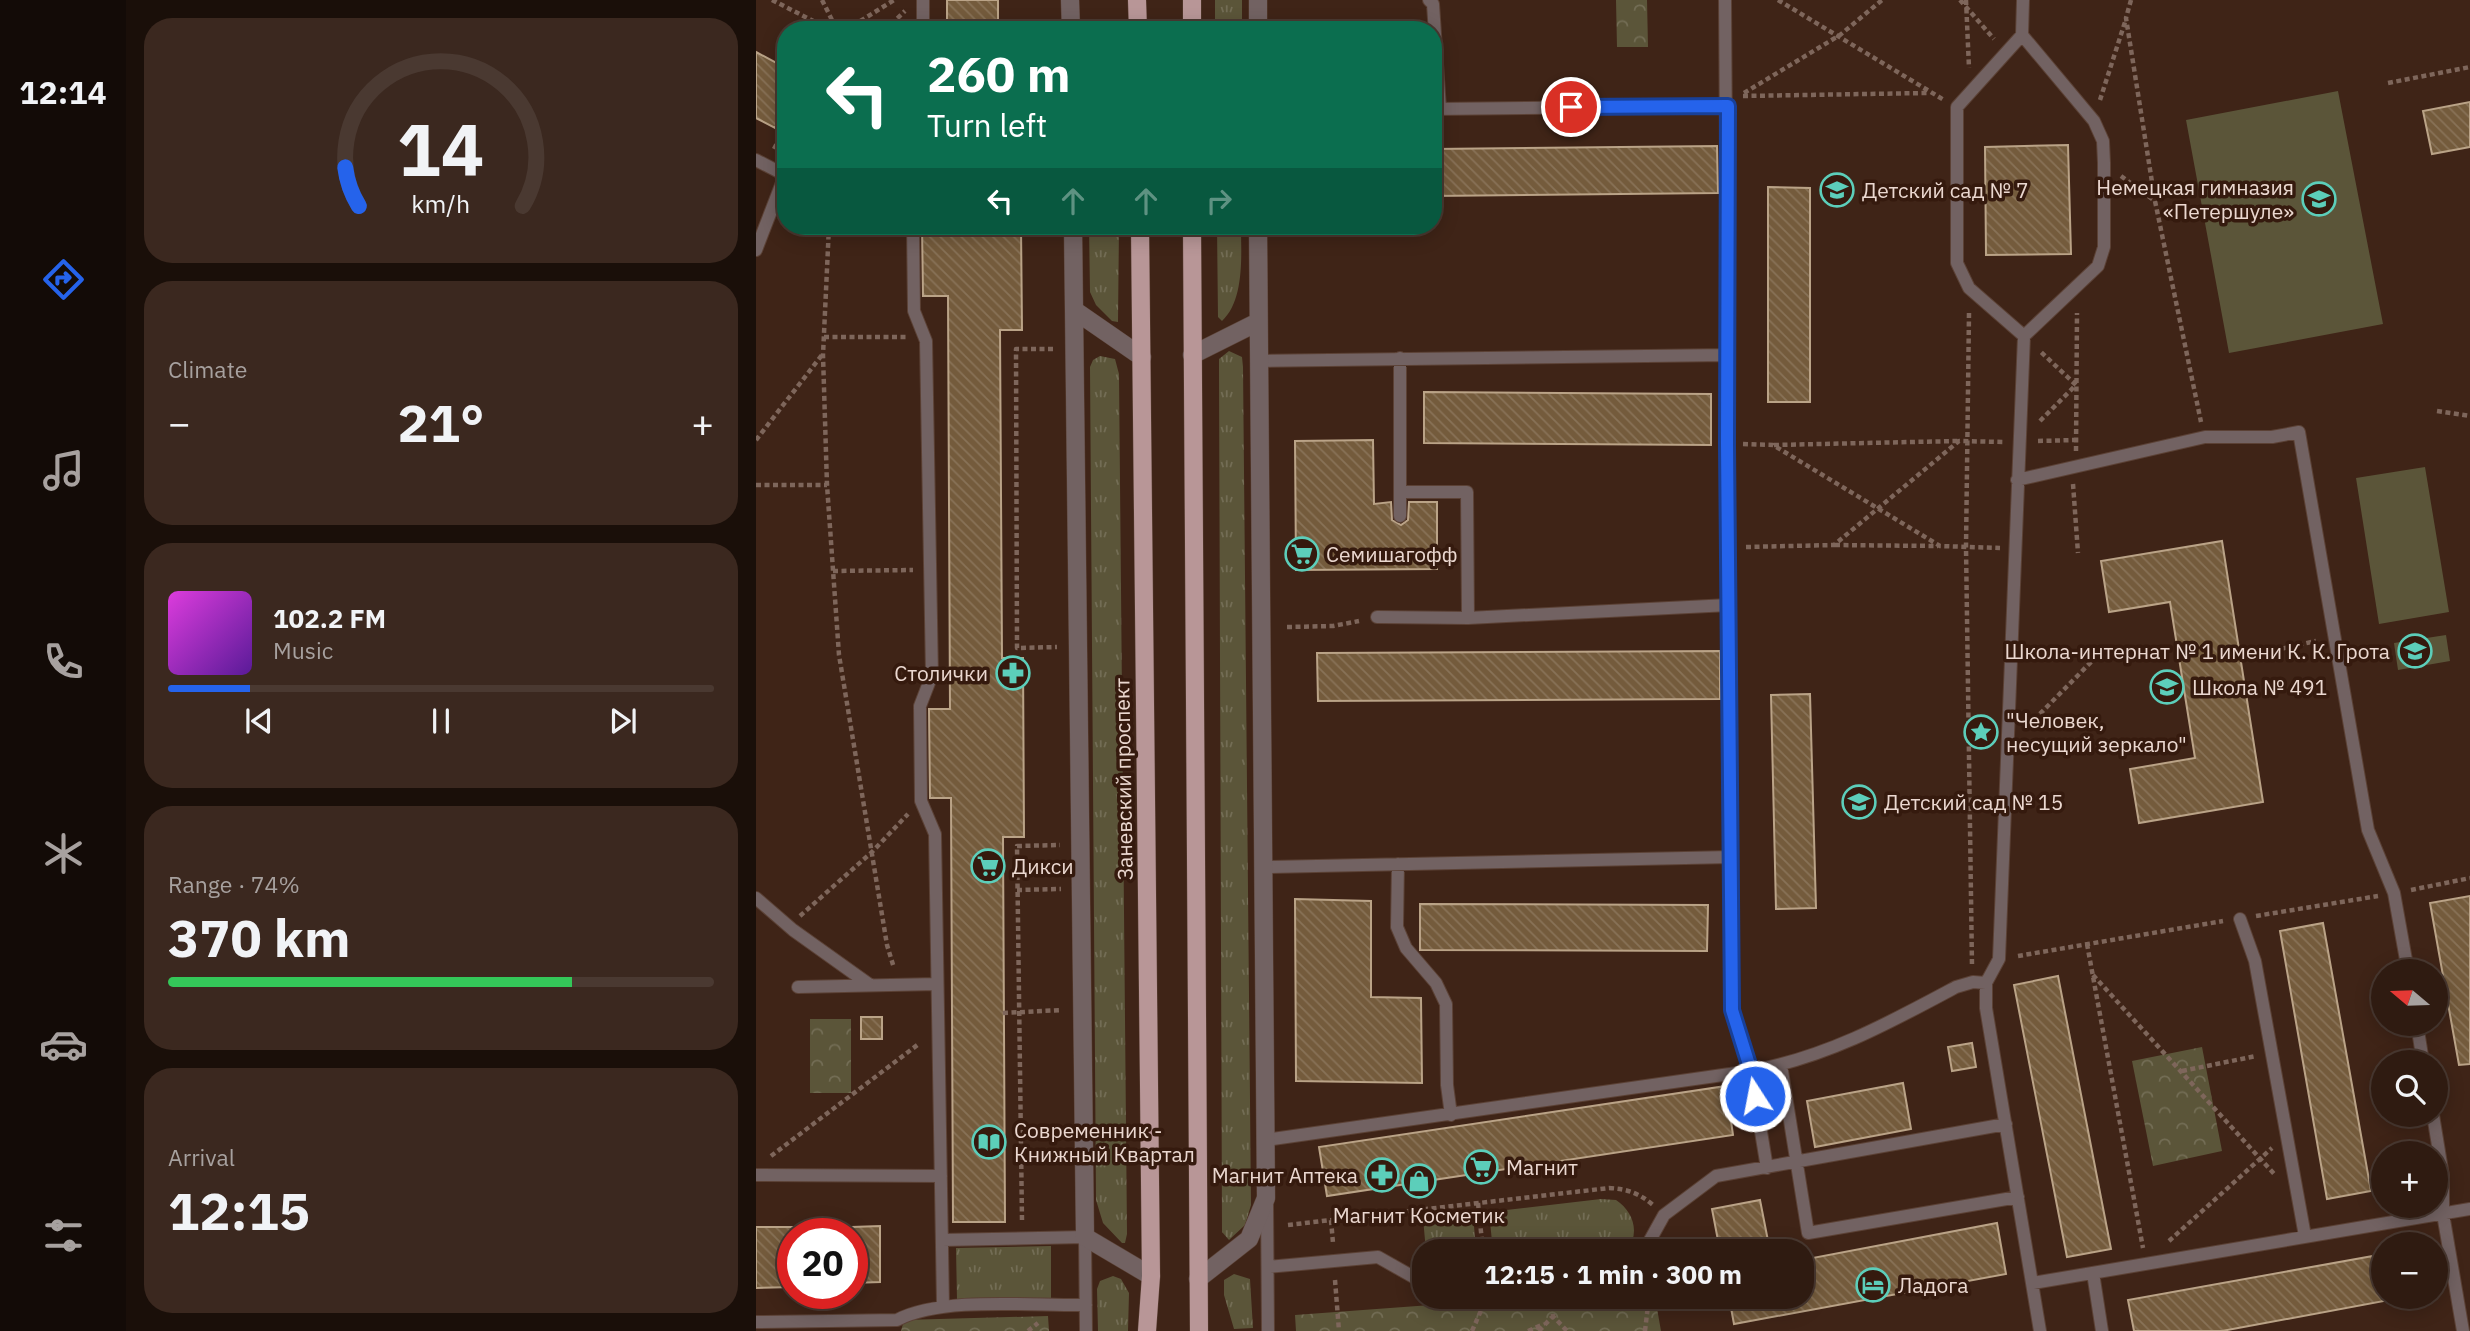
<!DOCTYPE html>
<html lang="en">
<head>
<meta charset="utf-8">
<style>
	:root { --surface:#2f1b11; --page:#3b281f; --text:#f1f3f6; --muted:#a7a19f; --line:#4a3931; --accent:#2563eb }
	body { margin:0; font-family:"IBM Plex Sans",sans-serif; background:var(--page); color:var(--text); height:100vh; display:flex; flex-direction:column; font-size:26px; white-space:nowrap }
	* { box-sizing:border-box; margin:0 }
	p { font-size:23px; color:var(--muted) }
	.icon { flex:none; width:38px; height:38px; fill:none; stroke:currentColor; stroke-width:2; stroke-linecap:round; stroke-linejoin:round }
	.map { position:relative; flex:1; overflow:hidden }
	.panel { display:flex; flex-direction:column; gap:18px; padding:18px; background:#1a0f09; width:630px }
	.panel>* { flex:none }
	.banner { position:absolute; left:21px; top:21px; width:665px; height:214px; border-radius:28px; box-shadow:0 4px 18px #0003,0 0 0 2px var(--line); background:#0b6e4f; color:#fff; overflow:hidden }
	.needle { width:46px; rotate:289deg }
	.fabs { position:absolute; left:1615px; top:959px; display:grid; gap:14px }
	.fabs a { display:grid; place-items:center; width:77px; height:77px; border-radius:50%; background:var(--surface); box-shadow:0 4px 18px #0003,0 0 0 2px var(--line); font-size:35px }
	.speed { position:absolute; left:21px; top:1218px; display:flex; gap:14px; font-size:35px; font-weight:700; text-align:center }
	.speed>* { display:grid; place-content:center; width:91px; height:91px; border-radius:50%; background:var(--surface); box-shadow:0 4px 18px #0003,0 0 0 2px var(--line); line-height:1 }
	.speed .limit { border:10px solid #d22; background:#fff; color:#111 }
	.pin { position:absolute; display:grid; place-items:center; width:60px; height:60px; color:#fff; margin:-30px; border:4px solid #fff; border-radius:50%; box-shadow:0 2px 7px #0007 }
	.me { position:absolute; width:77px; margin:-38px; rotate:349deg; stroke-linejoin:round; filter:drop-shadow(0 0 5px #0008) }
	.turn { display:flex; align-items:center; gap:24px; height:147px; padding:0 35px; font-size:32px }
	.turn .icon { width:91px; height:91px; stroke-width:2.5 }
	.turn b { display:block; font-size:49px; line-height:60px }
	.lanes { display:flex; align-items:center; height:66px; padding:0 35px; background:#0003; justify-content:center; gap:35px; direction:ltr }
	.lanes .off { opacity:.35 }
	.big { font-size:52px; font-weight:800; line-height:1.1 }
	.panel .card { flex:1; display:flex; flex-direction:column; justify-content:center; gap:10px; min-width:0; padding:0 24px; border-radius:28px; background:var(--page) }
	.panel .dial { align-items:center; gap:0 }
	.dial svg { height:182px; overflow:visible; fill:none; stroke:var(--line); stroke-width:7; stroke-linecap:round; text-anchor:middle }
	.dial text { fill:var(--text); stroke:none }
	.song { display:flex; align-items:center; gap:21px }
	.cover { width:84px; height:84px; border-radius:10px; background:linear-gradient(135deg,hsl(300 70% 55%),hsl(270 70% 35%)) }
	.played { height:7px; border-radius:4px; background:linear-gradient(90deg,var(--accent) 15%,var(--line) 15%) }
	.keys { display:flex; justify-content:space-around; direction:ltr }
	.heat { display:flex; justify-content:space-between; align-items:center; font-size:38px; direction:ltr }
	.charge { height:10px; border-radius:5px; background:linear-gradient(90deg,#34c759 74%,var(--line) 0) }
	.trip { position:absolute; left:656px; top:1239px; width:402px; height:70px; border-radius:28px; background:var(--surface); box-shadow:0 4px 18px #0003,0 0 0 2px var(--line); font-weight:800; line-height:70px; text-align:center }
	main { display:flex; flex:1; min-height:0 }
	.dock { display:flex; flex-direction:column; width:126px; justify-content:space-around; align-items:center; background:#130b07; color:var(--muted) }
	.dock .icon { width:49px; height:49px }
	.dock .on { color:var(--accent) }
	.dock b { font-size:32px; color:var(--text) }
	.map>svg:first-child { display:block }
</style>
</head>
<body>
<main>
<nav class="dock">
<b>12:14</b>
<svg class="icon on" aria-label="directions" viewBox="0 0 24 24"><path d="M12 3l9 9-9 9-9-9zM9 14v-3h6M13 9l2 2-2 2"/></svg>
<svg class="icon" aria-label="music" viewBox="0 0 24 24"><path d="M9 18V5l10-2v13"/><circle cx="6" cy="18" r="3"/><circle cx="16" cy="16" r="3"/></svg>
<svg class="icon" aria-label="phone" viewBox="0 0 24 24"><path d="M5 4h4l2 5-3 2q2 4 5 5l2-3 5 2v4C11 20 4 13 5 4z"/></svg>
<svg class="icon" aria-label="climate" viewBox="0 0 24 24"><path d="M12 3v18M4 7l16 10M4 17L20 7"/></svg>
<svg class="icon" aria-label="car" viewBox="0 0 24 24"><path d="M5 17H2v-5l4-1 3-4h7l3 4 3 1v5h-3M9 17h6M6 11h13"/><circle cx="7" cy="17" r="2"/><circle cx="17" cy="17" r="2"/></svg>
<svg class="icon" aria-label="filters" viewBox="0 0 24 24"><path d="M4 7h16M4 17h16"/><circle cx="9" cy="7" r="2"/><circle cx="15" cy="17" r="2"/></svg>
</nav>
<section class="panel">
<div class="card dial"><svg viewBox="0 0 100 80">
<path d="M14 69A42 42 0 1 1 86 69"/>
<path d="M14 69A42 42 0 0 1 8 52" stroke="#2563eb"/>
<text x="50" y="56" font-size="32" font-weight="700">14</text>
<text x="50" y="72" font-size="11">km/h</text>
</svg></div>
<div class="card"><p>Climate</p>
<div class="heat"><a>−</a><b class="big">21°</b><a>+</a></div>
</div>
<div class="card">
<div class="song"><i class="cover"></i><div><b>102.2 FM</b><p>Music</p></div></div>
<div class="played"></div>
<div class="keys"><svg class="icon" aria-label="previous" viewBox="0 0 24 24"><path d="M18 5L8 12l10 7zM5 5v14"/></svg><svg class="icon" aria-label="pause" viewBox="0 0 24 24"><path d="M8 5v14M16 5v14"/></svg><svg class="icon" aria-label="next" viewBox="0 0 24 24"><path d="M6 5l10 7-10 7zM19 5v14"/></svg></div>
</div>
<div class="card"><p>Range · 74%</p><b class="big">370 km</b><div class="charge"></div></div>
<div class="card"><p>Arrival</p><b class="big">12:15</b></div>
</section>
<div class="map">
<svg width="1714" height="1331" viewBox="0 0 1714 1331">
	<defs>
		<pattern id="grass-tufts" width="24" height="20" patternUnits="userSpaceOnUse" patternTransform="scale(1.75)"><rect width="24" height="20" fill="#5b5539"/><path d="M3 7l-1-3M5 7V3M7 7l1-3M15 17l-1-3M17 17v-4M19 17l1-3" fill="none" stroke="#736d55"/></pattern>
		<pattern id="forest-crowns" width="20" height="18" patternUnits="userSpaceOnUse" patternTransform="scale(1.75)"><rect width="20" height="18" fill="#5b5539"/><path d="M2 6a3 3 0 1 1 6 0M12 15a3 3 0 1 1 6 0" fill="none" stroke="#736d55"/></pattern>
		<pattern id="building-back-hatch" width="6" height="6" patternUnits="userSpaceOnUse" patternTransform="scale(1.75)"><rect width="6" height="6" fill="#745b3c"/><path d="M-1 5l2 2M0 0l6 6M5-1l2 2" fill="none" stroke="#887257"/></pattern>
	</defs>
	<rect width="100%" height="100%" fill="#3f2417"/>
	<path fill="url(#grass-tufts)" d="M459,0H486V30H459Z
		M333,226H363L362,322L356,321L340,305L334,292Z
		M461,226H485C485,254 489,300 466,321L462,317Z
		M473,351L486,357L487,367L495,1205L489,1225L473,1240L466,1232L463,367V359Z
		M344,356L359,359L363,374L371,1234L369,1243H366L347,1223L340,1200L334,367L337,360Z
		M845,1199L860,1200C878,1212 884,1233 871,1251H737L733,1212Z
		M717,1214L720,1251H670L667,1218Z
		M295,1246V1298L201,1300L200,1248Z
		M478,1274L494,1279L497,1328L478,1329L468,1295V1280Z
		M357,1276L365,1279L373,1293L372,1331H342L341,1289L344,1281Z"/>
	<path fill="url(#forest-crowns)" d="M860,0H891L892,47H861Z
		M54,1019H95V1093H54Z
		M1446,1047L1466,1151L1397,1166L1376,1061Z
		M785,1297H899L905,1331H540L539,1315Z
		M292,1316L293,1331H145L148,1320Z"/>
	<path fill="#5b5539" d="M1582,91L1627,324L1473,353L1430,120Z
		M1669,467L1693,612L1623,624L1600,478Z
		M1690,635L1694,661L1642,670L1638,643Z"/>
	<path fill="url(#building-back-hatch)" stroke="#baa387" stroke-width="2" d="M191,0H242V30H191Z
		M0,52L30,68V107L19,128L0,118Z
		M1714,102V147L1676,154L1667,111Z
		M1312,145L1315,254L1230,255L1229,147Z
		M961,146L962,193L677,196V149Z
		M1012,187L1054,188V402H1012Z
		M166,226H265L266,330H244L246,658H267L268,837H247L249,1222H197L195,798H174L173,709H194L192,296H167Z
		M668,392L955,394V445L668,443Z
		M617,440L618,504L635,502L636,520L645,525L652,520L653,502H681V569L540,570L539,441Z
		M1466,541L1507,802L1383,823L1374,769L1439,758L1414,602L1353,612L1345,561Z
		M964,651V699L562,701L561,653Z
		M1054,694L1060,908L1020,909L1015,695Z
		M1714,896V1064L1703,1065L1674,903Z
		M539,899L615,901V997L665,998L666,1083L540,1081Z
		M664,904L952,905L951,951L664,950Z
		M1567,923L1615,1191L1571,1199L1524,931Z
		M1302,976L1355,1249L1311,1257L1258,985Z
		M105,1017H126V1039H105Z
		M1216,1043L1220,1067L1196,1071L1192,1047Z
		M1147,1083L1155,1129L1059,1147L1051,1101Z
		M970,1086L977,1135L571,1196L563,1147Z
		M1004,1200L1014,1251H964L956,1209Z
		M1241,1223L1250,1274L978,1324L973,1297H1046V1260Z
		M124,1226V1282L96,1283V1227Z
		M0,1227H37V1287L0,1288Z
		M1628,1254V1301L1466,1331H1378L1372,1300Z"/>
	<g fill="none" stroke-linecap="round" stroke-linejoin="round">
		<defs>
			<path id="lane" d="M673,0L677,4L684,109
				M1267,0L1266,35L1338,121L1347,141L1348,163V247L1342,266L1268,336L1243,959L1230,983V1008L1284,1331
				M167,30V0
				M1266,35L1201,107V263L1213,288L1268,336
				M677,109L972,106
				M0,160L29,175L0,250
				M157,226L158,311L170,341L176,675L164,706L165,801L179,834L187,1306
				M644,358V516
				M502,361L972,355
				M1261,480L1449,437H1516L1543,432L1612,830L1638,893L1652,971
				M644,492H711L712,618
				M621,617L712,618L973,605
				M642,864L641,927L650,948L680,983L690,1004L691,1085L695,1115
				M509,867L975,857
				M0,898L37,930L114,985
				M1484,919L1499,961L1549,1236
				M42,987L181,984
				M1661,1024L1667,1062
				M1025,1065L1052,1233L1262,1197
				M1677,1115L1687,1176V1214L1707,1331
				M510,1140L995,1071L976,1010L969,0
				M1011,1168L995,1071C1071,1057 1133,1023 1200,987L1217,982L1230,983
				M0,1175L185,1176
				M511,1205L512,1331
				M186,1240L329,1237L330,1331
				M888,1251L908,1215L960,1176L1250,1124
				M512,1267L622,1257L668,1283
				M1337,1273L1346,1331
				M1277,1283L1714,1209
				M0,1322L141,1320C187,1296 277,1306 330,1305"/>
			<path id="street" d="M314,0L315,30
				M502,0V30
				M317,226L329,1237L395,1276
				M318,310L386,357
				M436,355L502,322
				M442,1279L493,1239L510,1198L502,226"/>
			<path id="primary" d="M381,0L382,30
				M436,30V0
				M384,226L395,1276L391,1331
				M436,226L443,1331"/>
		</defs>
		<use href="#lane" stroke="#5b4135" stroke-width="14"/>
		<use href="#street" stroke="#5b4135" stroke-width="19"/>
		<use href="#primary" stroke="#5b4135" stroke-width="19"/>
		<path stroke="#7e665b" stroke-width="4.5" stroke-dasharray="5 3.5" stroke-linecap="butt" d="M16,0L75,30
			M66,0L81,30
			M1022,0L1188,100
			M1204,0L1238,39
			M1210,0L1213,68
			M1375,0L1370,18L1399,201L1445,422
			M90,30L138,0
			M129,30L149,11
			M1632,83L1714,67
			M988,93L1084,35L1126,0
			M987,96L1171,93
			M1344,100L1369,22
			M18,149L30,126
			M1365,176L1399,201
			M73,226L67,355L71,485L83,655L131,945L138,968
			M1213,313L1210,547L1216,966
			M68,337H151
			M297,349H260L261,648L301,647
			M1681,411L1714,416
			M1284,421L1320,385L1285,352
			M0,440L66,355
			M1282,441L1320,440
			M987,444L1017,445L1184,546L1244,548
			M1018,445L1202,441
			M1320,451L1321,313
			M1317,484L1322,553
			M0,485H71
			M1079,545L1182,546
			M990,547L1078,545L1203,441L1249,442
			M77,571L157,570
			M531,627L577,626L603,621
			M1484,658L1560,641
			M1272,726L1339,658
			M261,890L305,889
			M1655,890L1714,878
			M44,916L116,852L152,814
			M1500,916L1622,896
			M1331,944L1387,1248
			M1262,956L1467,921
			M1337,975L1520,1176
			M247,1013L306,1010
			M1426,1071L1500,1056
			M15,1156L164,1043
			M722,1203L727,1251
			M266,1220L261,846L304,845
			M575,1220L577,1243
			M532,1225L853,1188C871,1189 883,1193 897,1205
			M1413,1241L1516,1148
			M579,1280L583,1331
			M796,1297L797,1316L811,1331
			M272,1331L282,1323
			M716,1331L731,1297
			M772,1331L788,1324
			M783,1331L797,1316
			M889,1331L893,1297"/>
		<use href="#lane" stroke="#726262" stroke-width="12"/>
		<use href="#street" stroke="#726262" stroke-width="18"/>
		<use href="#primary" stroke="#b89697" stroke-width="18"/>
	</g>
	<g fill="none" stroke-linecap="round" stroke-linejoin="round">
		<defs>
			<path id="route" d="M815,107L972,106L971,444L976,1010L995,1071L999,1096"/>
		</defs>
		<use href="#route" stroke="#184099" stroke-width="18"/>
		<use href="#route" stroke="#2563eb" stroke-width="12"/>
	</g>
	<defs>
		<symbol id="school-ring" viewBox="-11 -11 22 22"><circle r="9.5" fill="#351a0e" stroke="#5cceba" stroke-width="1.5"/><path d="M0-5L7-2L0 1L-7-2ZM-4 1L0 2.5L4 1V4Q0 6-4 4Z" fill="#5cceba"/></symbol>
		<symbol id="supermarket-ring" viewBox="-11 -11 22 22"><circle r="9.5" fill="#351a0e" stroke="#5cceba" stroke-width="1.5"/><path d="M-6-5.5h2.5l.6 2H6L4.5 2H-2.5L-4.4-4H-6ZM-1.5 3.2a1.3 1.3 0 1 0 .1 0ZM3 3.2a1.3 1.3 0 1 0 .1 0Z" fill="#5cceba"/></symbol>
		<symbol id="pharmacy-ring" viewBox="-11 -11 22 22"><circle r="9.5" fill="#351a0e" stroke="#5cceba" stroke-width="1.5"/><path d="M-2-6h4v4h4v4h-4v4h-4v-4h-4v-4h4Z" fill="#5cceba"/></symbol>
		<symbol id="sight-ring" viewBox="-11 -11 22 22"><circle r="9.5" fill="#351a0e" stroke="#5cceba" stroke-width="1.5"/><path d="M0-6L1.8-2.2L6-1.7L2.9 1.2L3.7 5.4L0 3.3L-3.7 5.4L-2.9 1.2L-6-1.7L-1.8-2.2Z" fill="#5cceba"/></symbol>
		<symbol id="library-ring" viewBox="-11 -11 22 22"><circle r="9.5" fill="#351a0e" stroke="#5cceba" stroke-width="1.5"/><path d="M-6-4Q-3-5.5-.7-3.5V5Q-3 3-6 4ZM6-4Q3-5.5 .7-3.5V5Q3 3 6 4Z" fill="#5cceba"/></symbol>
		<symbol id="shop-ring" viewBox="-11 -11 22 22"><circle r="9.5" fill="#351a0e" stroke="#5cceba" stroke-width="1.5"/><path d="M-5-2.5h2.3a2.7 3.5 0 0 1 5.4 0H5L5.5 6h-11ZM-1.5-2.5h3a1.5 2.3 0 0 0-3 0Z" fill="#5cceba"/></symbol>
		<symbol id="hotel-ring" viewBox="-11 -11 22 22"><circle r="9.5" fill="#351a0e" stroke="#5cceba" stroke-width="1.5"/><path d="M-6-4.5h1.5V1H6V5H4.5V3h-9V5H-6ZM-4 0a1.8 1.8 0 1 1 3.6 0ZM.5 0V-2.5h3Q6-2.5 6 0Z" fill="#5cceba"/></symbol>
	</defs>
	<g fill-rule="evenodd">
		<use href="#school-ring" x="1062" y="171" width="38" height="38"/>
		<use href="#school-ring" x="1544" y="180" width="38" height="38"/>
		<use href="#supermarket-ring" x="527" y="535" width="38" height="38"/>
		<use href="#school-ring" x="1640" y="632" width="38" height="38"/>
		<use href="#pharmacy-ring" x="238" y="654" width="38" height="38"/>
		<use href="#school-ring" x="1392" y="668" width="38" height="38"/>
		<use href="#sight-ring" x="1206" y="713" width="38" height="38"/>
		<use href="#school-ring" x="1084" y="783" width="38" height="38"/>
		<use href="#supermarket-ring" x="213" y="847" width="38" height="38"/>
		<use href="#library-ring" x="214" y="1123" width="38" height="38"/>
		<use href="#supermarket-ring" x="706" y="1148" width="38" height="38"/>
		<use href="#pharmacy-ring" x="607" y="1156" width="38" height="38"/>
		<use href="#shop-ring" x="644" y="1162" width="38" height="38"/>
		<use href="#hotel-ring" x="1098" y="1266" width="38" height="38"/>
	</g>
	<g text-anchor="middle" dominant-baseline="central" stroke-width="7" stroke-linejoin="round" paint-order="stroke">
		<g font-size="21" fill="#ebd8d0" stroke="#351a0e" text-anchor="start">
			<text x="1538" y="187" text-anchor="end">Немецкая гимназия<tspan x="1538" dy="24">«Петершуле»</tspan></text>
			<text x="1106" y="190">Детский сад № 7</text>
			<text x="570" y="554">Семишагофф</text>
			<text x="1634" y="651" text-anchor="end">Школа-интернат № 1 имени К. К. Грота</text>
			<text x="232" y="673" text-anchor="end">Столички</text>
			<text x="1436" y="687">Школа № 491</text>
			<text x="1250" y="720">"Человек,<tspan x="1250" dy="24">несущий зеркало"</tspan></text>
			<text x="1128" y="802">Детский сад № 15</text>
			<text x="256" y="866">Дикси</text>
			<text x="258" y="1130">Современник -<tspan x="258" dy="24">Книжный Квартал</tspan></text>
			<text x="750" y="1167">Магнит</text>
			<text x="602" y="1175" text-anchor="end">Магнит Аптека</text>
			<text x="663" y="1215" text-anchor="middle">Магнит Косметик</text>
			<text x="1142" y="1285">Ладога</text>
		</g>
		<g font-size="21" fill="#ebd8d0" stroke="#351a0e">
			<text transform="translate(367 779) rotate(-91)">Заневский проспект</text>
		</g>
	</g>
</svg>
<div class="fabs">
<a><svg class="needle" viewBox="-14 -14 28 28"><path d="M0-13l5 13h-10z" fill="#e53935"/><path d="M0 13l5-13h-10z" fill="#a7a19f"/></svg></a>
<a><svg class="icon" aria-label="search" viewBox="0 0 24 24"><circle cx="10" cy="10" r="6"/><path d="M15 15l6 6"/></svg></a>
<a>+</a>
<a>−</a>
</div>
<div class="speed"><div class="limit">20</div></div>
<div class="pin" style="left:815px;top:107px;background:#d93025"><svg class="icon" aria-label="arrive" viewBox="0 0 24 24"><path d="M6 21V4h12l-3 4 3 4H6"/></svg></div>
<svg class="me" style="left:999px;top:1096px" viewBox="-20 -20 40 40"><circle r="17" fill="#2563eb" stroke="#fff" stroke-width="3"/><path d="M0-11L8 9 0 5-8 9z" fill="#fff"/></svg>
<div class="trip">12:15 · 1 min · 300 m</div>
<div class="banner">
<div class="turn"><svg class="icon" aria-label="left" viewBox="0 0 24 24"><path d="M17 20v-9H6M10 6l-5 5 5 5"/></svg><div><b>260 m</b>Turn left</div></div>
<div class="lanes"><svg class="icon" aria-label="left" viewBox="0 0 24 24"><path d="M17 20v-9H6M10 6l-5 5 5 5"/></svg><svg class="icon off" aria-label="ahead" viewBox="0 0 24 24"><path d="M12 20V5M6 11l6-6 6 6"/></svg><svg class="icon off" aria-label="ahead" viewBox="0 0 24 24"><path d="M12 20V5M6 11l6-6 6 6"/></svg><svg class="icon off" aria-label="right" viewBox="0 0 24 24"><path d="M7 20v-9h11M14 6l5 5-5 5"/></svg></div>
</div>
</div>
</main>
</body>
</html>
